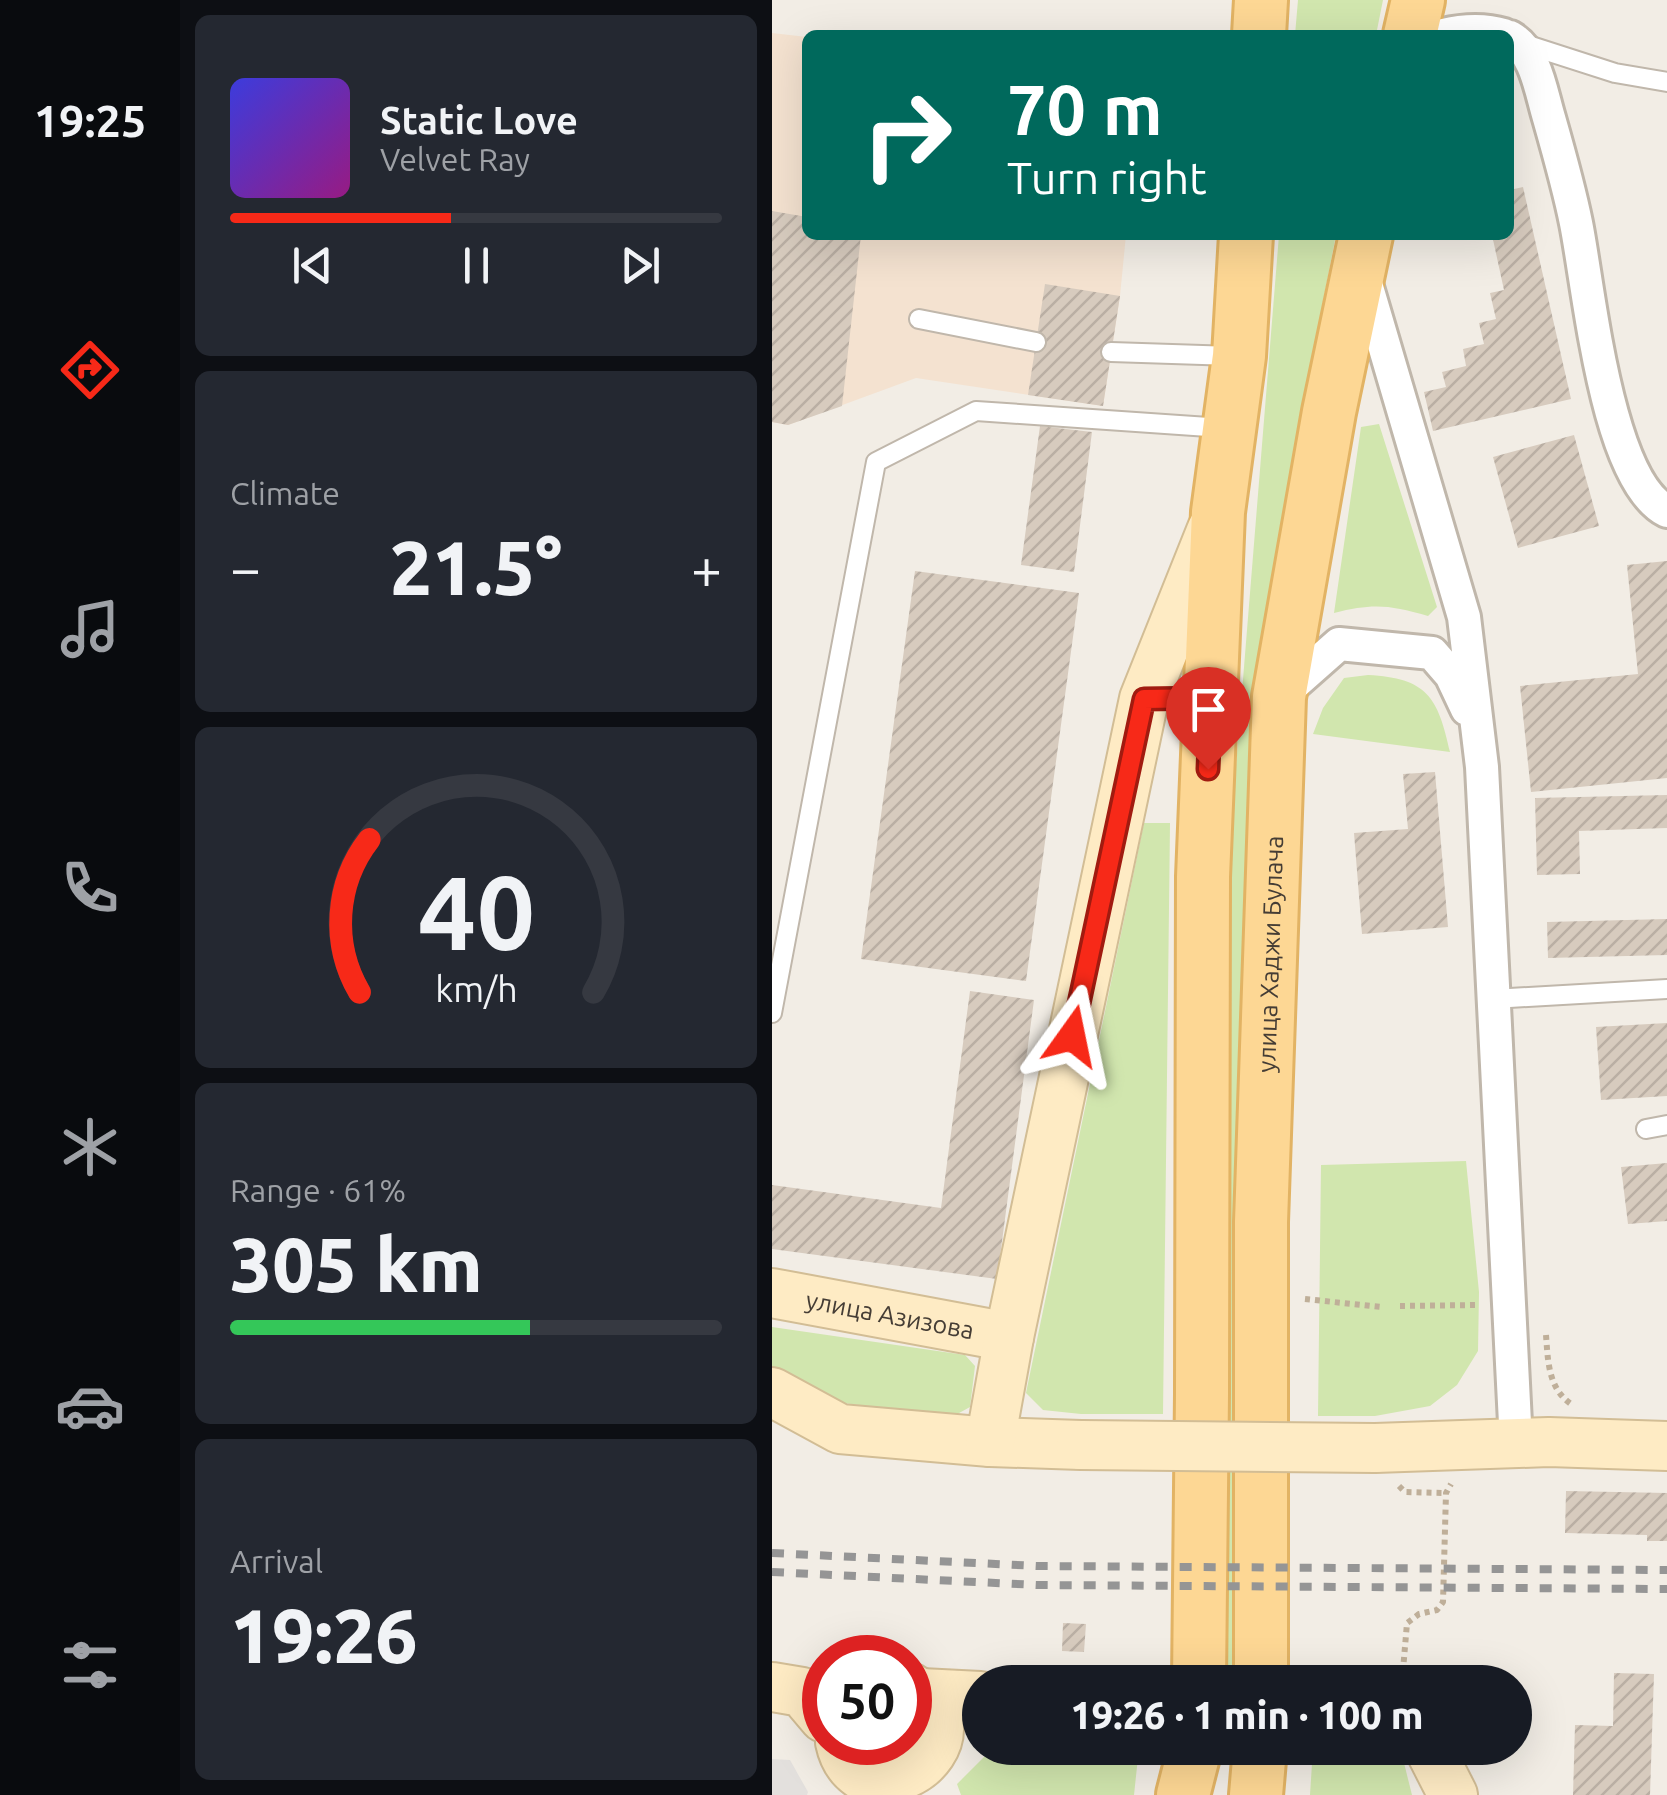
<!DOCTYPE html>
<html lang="en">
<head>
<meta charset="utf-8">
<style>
	:root { --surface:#171b24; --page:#242831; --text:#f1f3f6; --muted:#9ea1a6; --line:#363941; --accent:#f72918 }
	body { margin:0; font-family:Ubuntu,sans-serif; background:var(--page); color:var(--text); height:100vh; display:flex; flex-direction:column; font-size:38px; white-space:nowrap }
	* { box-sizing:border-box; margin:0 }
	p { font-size:32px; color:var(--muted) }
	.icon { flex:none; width:55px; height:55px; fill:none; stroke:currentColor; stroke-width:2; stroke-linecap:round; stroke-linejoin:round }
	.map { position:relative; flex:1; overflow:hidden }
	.side { display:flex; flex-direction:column; gap:15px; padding:15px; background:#0d0f14; width:592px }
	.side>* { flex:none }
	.guide { position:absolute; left:30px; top:30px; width:712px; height:210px; border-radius:15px; box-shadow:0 10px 40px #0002; background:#00695c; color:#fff; overflow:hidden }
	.speed { position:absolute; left:30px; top:1635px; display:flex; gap:20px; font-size:50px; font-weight:700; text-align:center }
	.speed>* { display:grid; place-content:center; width:130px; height:130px; border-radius:50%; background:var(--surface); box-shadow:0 10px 40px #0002; line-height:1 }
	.speed .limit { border:15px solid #d22; background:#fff; color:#111 }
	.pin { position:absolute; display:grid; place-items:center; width:85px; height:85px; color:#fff; margin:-102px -42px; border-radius:50% 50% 50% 0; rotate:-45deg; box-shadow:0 0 10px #0007 }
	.pin .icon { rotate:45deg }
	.me { position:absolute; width:110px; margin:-55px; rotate:12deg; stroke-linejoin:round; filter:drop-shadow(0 0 8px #0008) }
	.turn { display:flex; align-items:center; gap:35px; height:210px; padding:0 40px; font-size:45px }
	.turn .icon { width:130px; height:130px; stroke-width:2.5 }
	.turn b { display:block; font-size:70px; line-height:85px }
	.big { font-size:75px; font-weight:800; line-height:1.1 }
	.side .tile { flex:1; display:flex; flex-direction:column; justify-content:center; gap:15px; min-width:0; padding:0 35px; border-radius:15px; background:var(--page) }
	.side .dial { align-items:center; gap:0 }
	.dial svg { height:260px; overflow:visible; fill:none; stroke:var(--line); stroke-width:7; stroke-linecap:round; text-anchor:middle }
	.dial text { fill:var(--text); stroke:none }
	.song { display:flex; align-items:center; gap:30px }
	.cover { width:120px; height:120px; border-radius:15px; background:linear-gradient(135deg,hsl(240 70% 55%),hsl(310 70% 35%)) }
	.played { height:10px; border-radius:5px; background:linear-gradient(90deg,var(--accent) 45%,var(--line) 45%) }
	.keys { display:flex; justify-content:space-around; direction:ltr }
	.heat { display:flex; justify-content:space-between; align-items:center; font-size:55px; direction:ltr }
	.charge { height:15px; border-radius:8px; background:linear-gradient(90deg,#34c759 61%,var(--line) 0) }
	.trip { position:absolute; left:190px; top:1665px; width:570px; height:100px; border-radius:50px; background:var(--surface); box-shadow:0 10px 40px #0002; font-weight:800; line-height:100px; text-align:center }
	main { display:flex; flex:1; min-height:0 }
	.dock { display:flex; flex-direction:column; width:180px; justify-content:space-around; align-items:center; background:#090b0e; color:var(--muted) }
	.dock .icon { width:70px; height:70px }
	.dock .current { color:var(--accent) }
	.dock b { font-size:45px; color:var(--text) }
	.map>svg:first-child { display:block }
</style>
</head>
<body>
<main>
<nav class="dock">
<b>19:25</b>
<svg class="icon current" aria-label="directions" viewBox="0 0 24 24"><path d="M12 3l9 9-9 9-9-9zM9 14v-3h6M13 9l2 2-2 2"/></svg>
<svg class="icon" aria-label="music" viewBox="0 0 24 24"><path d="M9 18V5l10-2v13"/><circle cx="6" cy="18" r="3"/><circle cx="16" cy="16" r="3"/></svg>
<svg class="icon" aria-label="phone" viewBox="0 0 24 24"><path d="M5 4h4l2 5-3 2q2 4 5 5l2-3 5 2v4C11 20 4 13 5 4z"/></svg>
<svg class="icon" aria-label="climate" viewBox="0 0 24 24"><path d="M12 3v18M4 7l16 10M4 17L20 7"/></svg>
<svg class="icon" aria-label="car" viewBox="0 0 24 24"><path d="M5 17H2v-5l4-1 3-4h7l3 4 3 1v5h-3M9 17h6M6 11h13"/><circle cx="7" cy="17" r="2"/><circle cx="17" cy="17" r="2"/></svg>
<svg class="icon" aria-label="filters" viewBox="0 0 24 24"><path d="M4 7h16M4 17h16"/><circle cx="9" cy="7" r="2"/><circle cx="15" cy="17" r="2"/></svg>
</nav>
<section class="side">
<div class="tile">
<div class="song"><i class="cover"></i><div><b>Static Love</b><p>Velvet Ray</p></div></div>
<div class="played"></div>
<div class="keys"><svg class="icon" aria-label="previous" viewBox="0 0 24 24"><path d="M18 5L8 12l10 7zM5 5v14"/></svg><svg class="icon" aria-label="pause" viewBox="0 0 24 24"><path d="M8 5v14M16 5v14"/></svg><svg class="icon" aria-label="next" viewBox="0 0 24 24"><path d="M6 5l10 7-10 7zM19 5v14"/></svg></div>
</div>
<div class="tile"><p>Climate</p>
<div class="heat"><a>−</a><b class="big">21.5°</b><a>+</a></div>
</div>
<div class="tile dial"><svg viewBox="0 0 100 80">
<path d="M14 69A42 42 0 1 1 86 69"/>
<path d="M14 69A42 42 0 0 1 17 22" stroke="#f72918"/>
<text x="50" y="56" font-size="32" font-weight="700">40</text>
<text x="50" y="72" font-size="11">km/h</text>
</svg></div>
<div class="tile"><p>Range · 61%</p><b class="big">305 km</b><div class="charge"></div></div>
<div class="tile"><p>Arrival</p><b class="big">19:26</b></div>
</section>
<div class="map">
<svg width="895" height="1795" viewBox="0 0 895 1795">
	<defs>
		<pattern id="building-hatch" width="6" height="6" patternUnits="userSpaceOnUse" patternTransform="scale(2.5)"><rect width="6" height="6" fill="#d7cbbe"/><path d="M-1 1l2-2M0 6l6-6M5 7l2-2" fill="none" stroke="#baafa4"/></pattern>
	</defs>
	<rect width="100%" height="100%" fill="#f2ede5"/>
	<path fill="#f4e2d0" d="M0,33L35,37V235H354L348,296L331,406L144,378L16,425L0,422Z"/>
	<path fill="#d1e6ae" d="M526,0H611L604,35H523Z
		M507,235H564L542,348L488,682L473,878L464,1682H450L455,877Z
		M607,424L665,607L656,616C618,605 601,603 562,613L589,427Z
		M596,675C655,678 666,697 678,752L541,734L551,708L572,678Z
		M372,823H398L391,1414H309L271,1410L254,1393Z
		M694,1161L707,1292L706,1351L685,1385L658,1406L603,1416H546L549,1165Z
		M0,1327L193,1355L203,1366L198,1407L178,1418L72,1403L21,1380L0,1368Z
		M221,1748H367L362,1795H189L185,1784Z
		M541,1748H625L629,1751L640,1795H538Z"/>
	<path fill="#e3e0dd" d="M0,1759L18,1760L36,1792L35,1795H0Z"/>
	<path fill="url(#building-hatch)" d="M751,187L799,399L661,431L652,392L674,387L670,372L694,366L691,349L712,344L707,323L724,319L718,293L732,290L720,235H738V190Z
		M0,211L35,217V235H89L70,406L16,425L0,422Z
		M273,284L348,296L331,406L256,395Z
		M268,426L320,432L302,572L249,565Z
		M802,435L827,526L746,548L721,457Z
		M895,561V778L759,792L748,686L866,674L855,565Z
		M143,571L307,593L254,981L89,959Z
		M663,772L676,927L590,934L582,833L636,829L631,774Z
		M895,795V828L807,831L808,874L765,875L763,798Z
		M895,919V955L776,958L775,922Z
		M198,991L262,1000L225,1279L0,1249V1185L169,1208Z
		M895,1023V1096L829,1100L824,1027Z
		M895,1163V1221L856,1224L849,1167Z
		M794,1491L895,1493V1541H875V1535L793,1533Z
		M291,1623L314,1624L312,1652L290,1651Z
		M842,1673L882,1674L878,1795H801L803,1725L841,1726Z"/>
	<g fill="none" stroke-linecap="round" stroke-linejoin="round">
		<defs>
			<path id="lane" d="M753,44L843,73L895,82
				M147,319L264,342
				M339,352L461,356
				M721,999L895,989
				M0,1013L104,462L204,411L451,428
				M874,1129L895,1125"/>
			<path id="street" d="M671,35C692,30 712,29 732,35
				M738,37C764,52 769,92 777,118C787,153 797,188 804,223C817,287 834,481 895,511
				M592,277L692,617L710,767L744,1443
				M507,697L567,644L660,653L679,675L695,709"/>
			<g id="secondary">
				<path id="s1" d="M0,1293L237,1337"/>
				<path d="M0,1392L68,1429L218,1442L309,1445"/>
				<path d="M218,1442L237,1337L372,699L440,529"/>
				<path d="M603,1448L777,1442L895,1446"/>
				<path d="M0,1687L30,1692L52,1718"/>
				<path d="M149,1693L208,1696"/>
				<path d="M68,1742C71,1756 77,1767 89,1775C146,1795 203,1725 138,1687"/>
				<path d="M657,1748L681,1795"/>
			</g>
			<g id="primary">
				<path d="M487,35L489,0"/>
				<path d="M638,35L646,0"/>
				<path d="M427,1682L430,1394L431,877L446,512L467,356L474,235"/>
				<path id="s2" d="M489,1682V1222L507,697L557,412L594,235"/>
				<path d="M411,1795L423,1748"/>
				<path d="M484,1795L488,1748"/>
			</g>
		</defs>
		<use href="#lane" stroke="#c0b7ab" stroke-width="22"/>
		<use href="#street" stroke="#c0b7ab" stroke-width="38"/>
		<use href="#secondary" stroke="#d2bd95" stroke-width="52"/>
		<use href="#primary" stroke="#e2b364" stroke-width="58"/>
		<path stroke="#bfaf99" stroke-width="6" stroke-dasharray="5 5" stroke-linecap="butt" d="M533,1299L609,1307
			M628,1306L707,1305
			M774,1335C776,1361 776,1388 799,1404
			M627,1486L633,1492L674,1493
			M630,1682L635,1623L647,1614L665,1610L671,1602L674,1493L679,1484"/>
		<use href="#lane" stroke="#fff" stroke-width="18"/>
		<use href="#street" stroke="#fff" stroke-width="32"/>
		<use href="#secondary" stroke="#feebc4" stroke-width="48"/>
		<use href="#primary" stroke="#fdd794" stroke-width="52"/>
		<path stroke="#959595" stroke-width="8" stroke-dasharray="12 12" stroke-linecap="butt" d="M0,1553L265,1566L895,1570
			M0,1572L265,1585L895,1589"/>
		<defs>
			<path id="secondary-bridge" d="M309,1445L603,1448"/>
		</defs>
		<use href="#secondary-bridge" stroke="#d2bd95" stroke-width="52" stroke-linecap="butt"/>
		<use href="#secondary-bridge" stroke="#feebc4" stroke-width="48"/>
	</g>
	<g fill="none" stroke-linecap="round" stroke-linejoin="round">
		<defs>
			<path id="route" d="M300,1036L372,699L439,698L436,769"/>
		</defs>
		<use href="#route" stroke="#a11b10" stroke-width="25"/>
		<use href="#route" stroke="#f72918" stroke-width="18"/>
	</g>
	<g text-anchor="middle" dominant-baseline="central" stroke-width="9" stroke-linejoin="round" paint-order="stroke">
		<g font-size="25" fill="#453d35" stroke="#fff">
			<text stroke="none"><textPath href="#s2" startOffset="728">улица Хаджи Булача</textPath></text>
			<text stroke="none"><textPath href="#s1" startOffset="120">улица Азизова</textPath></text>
		</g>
	</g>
</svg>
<div class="speed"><div class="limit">50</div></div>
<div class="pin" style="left:436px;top:769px;background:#d93025"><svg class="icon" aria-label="arrive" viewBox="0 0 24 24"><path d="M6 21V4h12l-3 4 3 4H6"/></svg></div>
<svg class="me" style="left:300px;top:1036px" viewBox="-20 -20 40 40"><path d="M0-17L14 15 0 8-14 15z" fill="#f72918" stroke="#fff" stroke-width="4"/></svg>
<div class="trip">19:26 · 1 min · 100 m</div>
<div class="guide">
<div class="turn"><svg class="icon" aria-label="right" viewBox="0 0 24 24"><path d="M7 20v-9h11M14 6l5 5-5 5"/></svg><div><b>70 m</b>Turn right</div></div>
</div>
</div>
</main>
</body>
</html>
